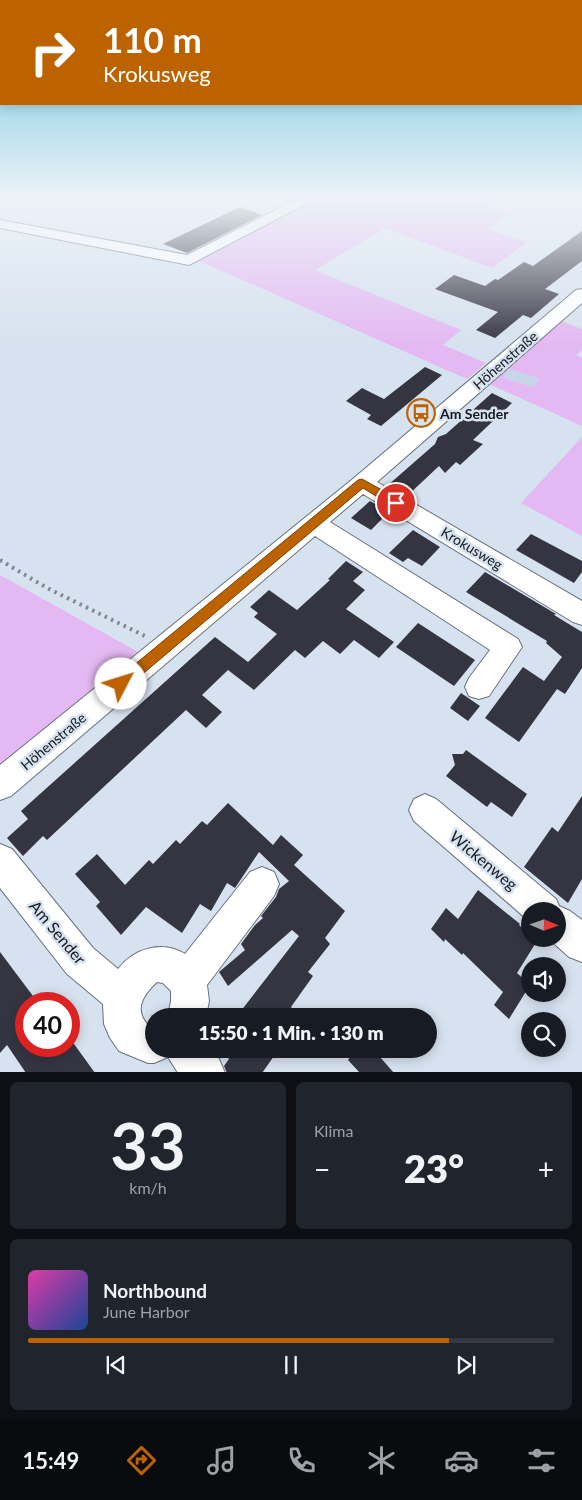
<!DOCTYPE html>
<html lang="de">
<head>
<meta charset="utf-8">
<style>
	:root { --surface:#171b24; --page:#20242c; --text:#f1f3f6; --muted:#9ea1a6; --line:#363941; --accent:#bc6300 }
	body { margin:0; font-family:Lato,sans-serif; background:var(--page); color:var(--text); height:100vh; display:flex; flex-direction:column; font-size:19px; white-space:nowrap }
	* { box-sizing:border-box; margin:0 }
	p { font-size:16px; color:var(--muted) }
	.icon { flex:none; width:28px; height:28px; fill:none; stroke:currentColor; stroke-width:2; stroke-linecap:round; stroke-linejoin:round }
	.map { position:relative; height:1072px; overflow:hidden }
	.details { display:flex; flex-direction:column; gap:10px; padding:10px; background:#0d0f14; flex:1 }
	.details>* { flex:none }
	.guide { position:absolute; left:0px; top:0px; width:582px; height:105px; box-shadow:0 2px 12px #0003; background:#bc6300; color:#fff; overflow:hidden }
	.needle { width:32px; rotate:92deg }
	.controls { position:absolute; left:521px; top:902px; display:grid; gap:10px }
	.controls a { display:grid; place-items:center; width:45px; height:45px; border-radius:50%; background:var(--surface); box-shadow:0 2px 12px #0003; font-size:25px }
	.speed { position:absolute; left:15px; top:992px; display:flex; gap:10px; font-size:25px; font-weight:700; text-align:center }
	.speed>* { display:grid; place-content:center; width:65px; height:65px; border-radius:50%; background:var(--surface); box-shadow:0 2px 12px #0003; line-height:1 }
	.speed .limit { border:8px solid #d22; background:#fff; color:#111 }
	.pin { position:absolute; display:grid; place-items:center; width:42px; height:42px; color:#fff; margin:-21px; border:2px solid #fff; border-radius:50%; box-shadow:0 1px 5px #0007 }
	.me { position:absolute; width:55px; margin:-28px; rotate:50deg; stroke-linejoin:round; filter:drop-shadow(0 0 4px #0008) }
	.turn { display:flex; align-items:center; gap:18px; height:105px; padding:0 20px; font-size:22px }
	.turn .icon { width:65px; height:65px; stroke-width:2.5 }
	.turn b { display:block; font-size:35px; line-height:42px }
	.big { font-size:38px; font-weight:800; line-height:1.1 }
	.details .tile { flex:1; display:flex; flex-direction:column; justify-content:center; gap:8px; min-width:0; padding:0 18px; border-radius:8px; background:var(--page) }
	.details .dial { align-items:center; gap:0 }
	.dial b { font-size:65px; line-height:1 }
	.song { display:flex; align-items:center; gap:15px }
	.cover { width:60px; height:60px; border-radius:8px; background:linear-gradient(135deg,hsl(320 70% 55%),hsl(220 70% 35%)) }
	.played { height:5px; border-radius:2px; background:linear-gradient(90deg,var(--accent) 80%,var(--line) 80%) }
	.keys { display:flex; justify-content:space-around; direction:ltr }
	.heat { display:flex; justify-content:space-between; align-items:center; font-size:28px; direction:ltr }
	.details .tiles { flex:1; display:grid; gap:10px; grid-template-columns:1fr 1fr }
	.tile:last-child { grid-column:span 2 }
	.trip { position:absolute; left:145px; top:1008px; width:292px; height:50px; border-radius:25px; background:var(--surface); box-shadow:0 2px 12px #0003; font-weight:800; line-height:50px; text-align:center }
	.tab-bar { display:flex; height:80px; justify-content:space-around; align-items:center; background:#090b0e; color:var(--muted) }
	.tab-bar .icon { width:35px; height:35px }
	.tab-bar .current { color:var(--accent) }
	.tab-bar b { font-size:22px; color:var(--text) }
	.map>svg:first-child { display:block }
</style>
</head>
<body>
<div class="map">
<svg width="582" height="1073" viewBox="0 0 582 1073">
	<rect width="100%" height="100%" fill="#d6e2ef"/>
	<path fill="#c5d6e9" d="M508,369L539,378L534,387L503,378Z"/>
	<path fill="#e4b8f2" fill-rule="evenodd" d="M317,197H461L511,213L487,229L527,242L492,268L385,228L315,270L461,330L443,345L486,363L467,379L197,260Z
		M559,320L582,329V350L576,355L582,358V426L487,383ZM508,369L539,378L534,387L503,378Z
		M582,437V536L521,503Z
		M0,575L138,652L0,765Z"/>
	<path fill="#353542" d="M240,207L262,215L187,253L163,244Z
		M582,231V261L545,289L559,294L531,318L523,315L495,338L476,330L498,312L435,289L454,275L485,286L495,279L498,280L524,262L533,266Z
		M425,367L442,375L381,426L367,419L371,415L346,401L362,388L384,399Z
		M492,393L512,403L473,440L483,444L460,465L456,462L445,473L439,466L406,497L387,486L435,444L438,437L446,434Z
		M370,501L389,512L371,530L351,518Z
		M413,530L440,547L422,566L408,558L403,562L389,553Z
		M531,534L582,561V572L574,583L516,550Z
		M346,561L363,572L353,581L365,590L346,609L394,642L379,658L354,640L340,654L323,641L305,658L295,650L254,690L228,670L202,695L222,712L206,728L186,710L47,840L43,836L23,856L7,838L28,819L21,811L215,637L248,662L277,634L254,617L258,613L250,607L269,590L297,610L330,580L328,579Z
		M485,572L556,614L554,615L582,632V668L565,694L557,689L519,742L485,718L523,667L544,681L562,657L546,643L547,641L466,592Z
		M418,623L475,660L454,686L396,647Z
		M461,693L480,706L468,721L450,708Z
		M466,750L527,794L512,817L491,802L487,807L446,776L455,765L452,754H463Z
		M582,796V879L568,903L524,867L552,827L558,832Z
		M228,803L273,845L281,835L303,855L294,865L345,911L325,938L330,944L308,972L313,976L291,1007L299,1016H237L299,936L292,930L228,986L219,972L245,950L241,944L255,925L263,918L261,916L276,897L279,889L289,881L259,852L235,888L227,883L211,911L200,904L182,933L146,907L121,935L96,906L100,902L75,874L97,854L125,885L149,860L153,864L176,840L180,844L202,821L207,825Z
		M478,890L520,924L519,925L530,935V939L537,941L517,973L530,985L509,1019L494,1005L503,992L463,953L462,955L445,939L444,942L431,929L446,908L458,919Z
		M0,952L39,1004H26V1046H69V1037L95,1073H26L7,1045L0,1053Z
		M220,1049H279L262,1073H227L224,1066L229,1059Z
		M356,1049H373L394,1073H360L348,1060Z"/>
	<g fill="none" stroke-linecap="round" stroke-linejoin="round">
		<defs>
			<path id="minor" d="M301,197H319L189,265L0,228V220L187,255Z
				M571,197H582V202L573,200Z
				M582,289V303L377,482L582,601V625L573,622L363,494L330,522L518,639L522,647L489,696L479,699L469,696L465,687L469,678L490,650L315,536L11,796L0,800V765L354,478L576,290Z
				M425,794L436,799L556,899L559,906L570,911L582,920V962L569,957L549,939H558V911H530V922L414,821L409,810L414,799Z
				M0,844L12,849L93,948L118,969C134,948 163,940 185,954L250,872L262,867L274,872L279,884L274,896L207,985L209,1001L206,1016H168L171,1001V991L163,983L157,982C144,994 133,1009 148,1025H154V1049H210L219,1059L225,1073H178L168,1057L154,1063H148L119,1051L110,1038L104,1024L103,1004L67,974L0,888Z"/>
		</defs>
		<use href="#minor" stroke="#68727e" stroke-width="2"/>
		<path stroke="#808992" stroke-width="4" stroke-dasharray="2.5 4.5" stroke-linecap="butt" d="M0,560L47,588L145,636"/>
		<use href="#minor" fill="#fff" fill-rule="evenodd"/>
	</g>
	<linearGradient id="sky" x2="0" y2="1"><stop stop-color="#61c3dc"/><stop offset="0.57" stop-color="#edf2f8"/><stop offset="1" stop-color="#edf2f8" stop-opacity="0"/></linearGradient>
	<rect width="582" height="347" fill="url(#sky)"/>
	<path fill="#bc6300" stroke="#7a4000" d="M362,479L400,500L401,503L400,506H392L363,488L126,688L121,690L116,688L114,684L116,680L358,480Z"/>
	<defs>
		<symbol id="bus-ring" viewBox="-11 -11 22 22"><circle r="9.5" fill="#d6e2ef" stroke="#bc6300" stroke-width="1.5"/><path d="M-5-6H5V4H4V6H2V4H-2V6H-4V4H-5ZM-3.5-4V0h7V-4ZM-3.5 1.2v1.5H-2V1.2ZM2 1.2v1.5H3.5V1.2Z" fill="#bc6300"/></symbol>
	</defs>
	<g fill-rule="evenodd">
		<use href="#bus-ring" x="405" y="397" width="32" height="32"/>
	</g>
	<g text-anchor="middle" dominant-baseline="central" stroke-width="5" stroke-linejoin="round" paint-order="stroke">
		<g font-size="14" fill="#15191e" stroke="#d6e2ef">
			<text transform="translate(505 360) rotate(-41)">Höhenstraße</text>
			<text transform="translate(472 548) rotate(31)">Krokusweg</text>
			<text transform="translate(53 741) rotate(-40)">Höhenstraße</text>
		</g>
		<g font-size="14" font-weight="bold" fill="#15191e" stroke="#d6e2ef" text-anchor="start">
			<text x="440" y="413">Am Sender</text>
		</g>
		<g font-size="16" fill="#15191e" stroke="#d6e2ef">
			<text transform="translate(484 860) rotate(40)">Wickenweg</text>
			<text transform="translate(58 932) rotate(50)">Am Sender</text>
		</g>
	</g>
</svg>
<div class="controls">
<a><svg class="needle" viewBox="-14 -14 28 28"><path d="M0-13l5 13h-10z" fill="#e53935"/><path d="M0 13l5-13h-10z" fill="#9ea1a6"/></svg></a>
<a><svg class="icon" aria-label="sound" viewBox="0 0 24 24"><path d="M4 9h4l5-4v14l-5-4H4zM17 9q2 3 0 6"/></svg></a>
<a><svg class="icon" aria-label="search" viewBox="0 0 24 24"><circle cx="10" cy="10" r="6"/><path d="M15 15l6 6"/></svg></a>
</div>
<div class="speed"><div class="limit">40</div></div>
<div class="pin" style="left:396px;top:503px;background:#d93025"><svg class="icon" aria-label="arrive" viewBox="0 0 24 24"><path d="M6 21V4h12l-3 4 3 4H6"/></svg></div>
<svg class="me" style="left:121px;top:684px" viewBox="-20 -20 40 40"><circle r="19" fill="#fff"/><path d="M0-13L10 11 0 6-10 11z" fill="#bc6300"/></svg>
<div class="trip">15:50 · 1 Min. · 130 m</div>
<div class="guide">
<div class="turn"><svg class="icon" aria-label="right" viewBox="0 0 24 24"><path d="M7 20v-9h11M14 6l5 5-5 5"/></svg><div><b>110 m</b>Krokusweg</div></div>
</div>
</div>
<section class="details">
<div class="tiles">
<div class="tile dial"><b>33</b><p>km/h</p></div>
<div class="tile"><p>Klima</p>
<div class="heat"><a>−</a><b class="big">23°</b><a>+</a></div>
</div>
<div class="tile">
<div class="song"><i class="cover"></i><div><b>Northbound</b><p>June Harbor</p></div></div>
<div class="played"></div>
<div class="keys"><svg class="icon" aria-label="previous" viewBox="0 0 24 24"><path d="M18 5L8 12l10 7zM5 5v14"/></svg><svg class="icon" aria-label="pause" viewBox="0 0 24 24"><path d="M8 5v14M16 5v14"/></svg><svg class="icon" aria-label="next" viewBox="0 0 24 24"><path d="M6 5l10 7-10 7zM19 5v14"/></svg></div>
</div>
</div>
</section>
<nav class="tab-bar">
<b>15:49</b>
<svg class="icon current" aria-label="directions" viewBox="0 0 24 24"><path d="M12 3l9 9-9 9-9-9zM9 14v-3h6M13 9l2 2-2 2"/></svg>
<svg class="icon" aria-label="music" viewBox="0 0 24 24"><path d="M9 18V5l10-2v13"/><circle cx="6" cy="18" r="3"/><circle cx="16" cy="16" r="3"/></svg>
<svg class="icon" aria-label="phone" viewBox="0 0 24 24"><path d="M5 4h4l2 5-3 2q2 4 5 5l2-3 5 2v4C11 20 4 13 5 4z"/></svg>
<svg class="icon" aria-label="climate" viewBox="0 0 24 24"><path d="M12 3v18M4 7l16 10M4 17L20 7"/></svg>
<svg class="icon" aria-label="car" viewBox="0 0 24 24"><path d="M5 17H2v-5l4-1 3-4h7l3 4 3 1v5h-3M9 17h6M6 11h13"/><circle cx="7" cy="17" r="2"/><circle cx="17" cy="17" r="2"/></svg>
<svg class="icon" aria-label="filters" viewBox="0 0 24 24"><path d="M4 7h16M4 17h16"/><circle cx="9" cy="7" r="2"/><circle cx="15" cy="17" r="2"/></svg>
</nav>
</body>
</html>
